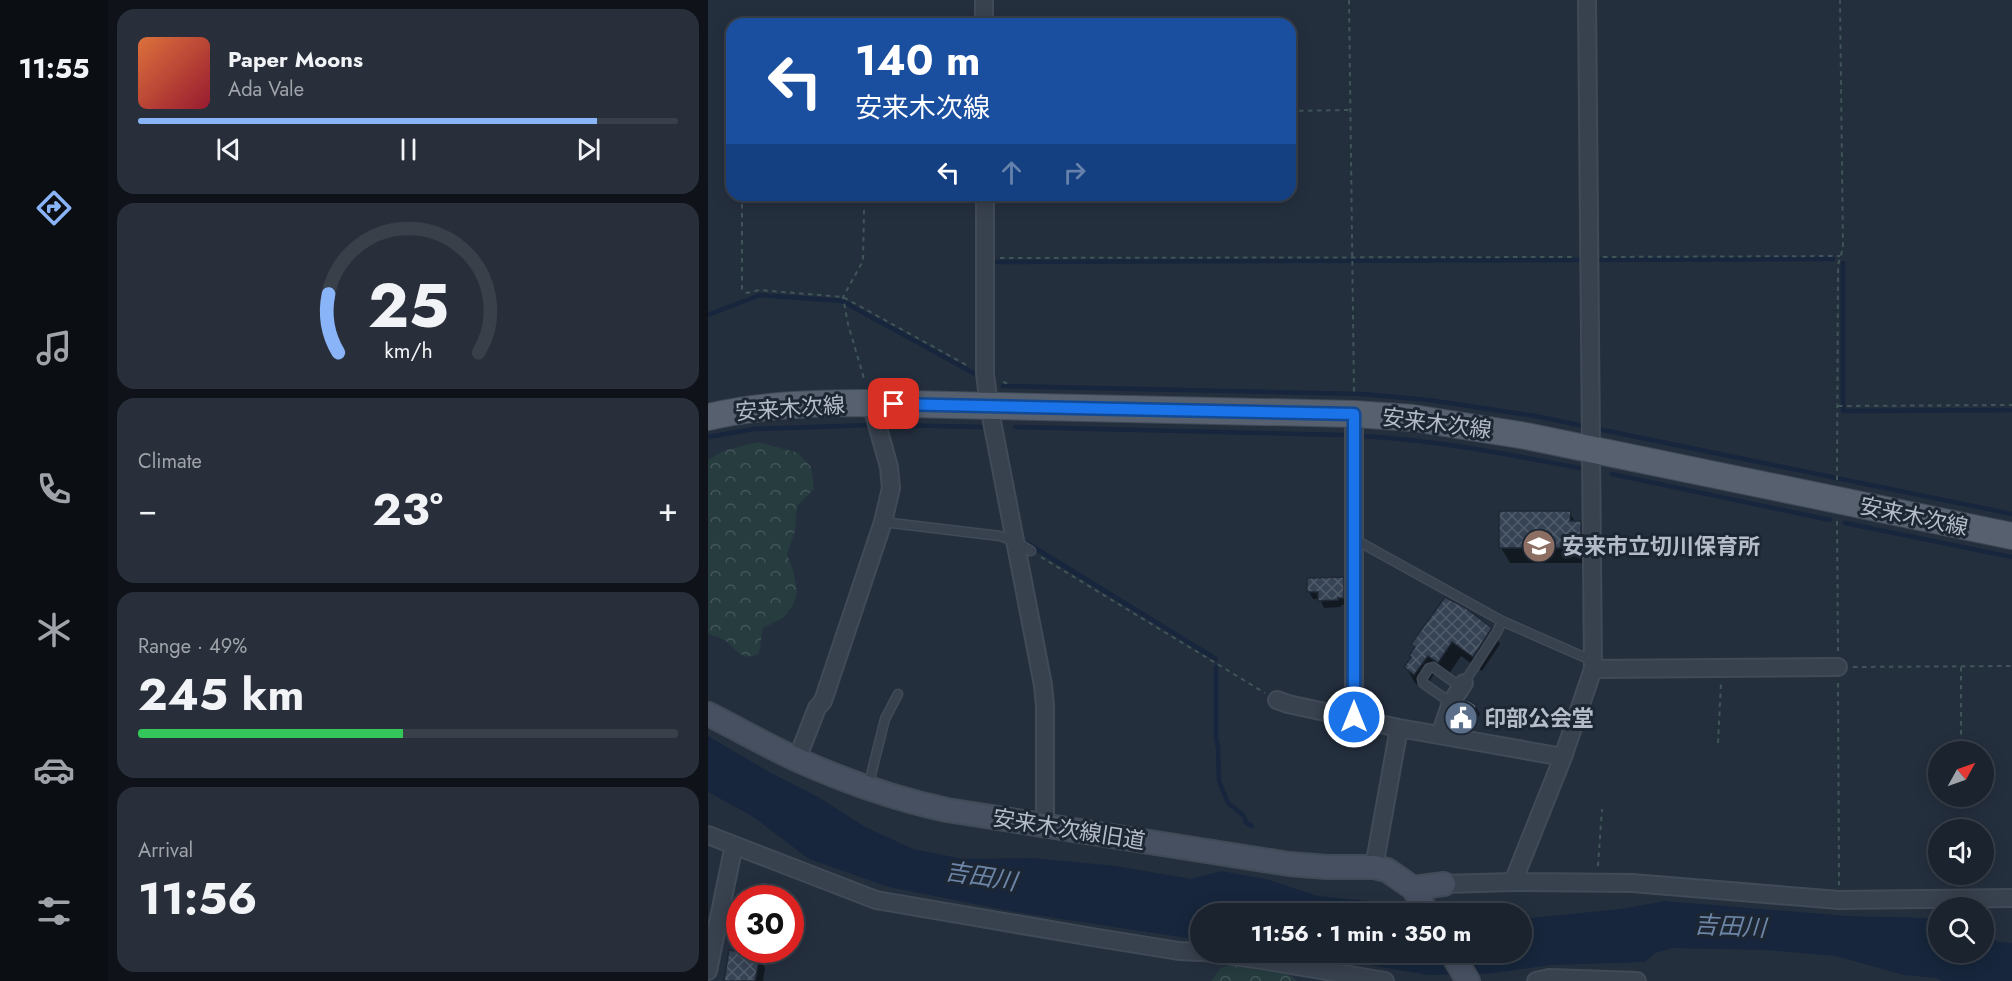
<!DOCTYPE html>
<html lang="en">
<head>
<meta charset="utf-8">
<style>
	:root { --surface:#1b232e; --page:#282f3a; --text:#f1f3f6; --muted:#a0a4aa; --line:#39404a; --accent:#8ab4f8 }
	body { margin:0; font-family:Jost,"Noto Sans JP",sans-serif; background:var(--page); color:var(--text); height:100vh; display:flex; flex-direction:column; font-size:22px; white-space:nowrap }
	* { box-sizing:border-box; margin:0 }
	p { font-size:20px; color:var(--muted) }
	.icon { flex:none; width:33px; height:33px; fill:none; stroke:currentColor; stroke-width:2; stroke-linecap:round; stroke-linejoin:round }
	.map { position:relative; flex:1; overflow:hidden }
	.sheet { display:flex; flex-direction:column; gap:9px; padding:9px; background:#0f1319; width:600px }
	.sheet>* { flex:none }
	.banner { position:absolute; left:18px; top:18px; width:570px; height:183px; border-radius:18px; box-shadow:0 3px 15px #0003,0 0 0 2px var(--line); background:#1a4fa0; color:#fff; overflow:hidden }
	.needle { width:39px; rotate:50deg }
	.fabs { position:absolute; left:1220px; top:741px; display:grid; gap:12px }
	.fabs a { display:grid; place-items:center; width:66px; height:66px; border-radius:50%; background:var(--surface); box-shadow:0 3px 15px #0003,0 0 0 2px var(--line); font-size:30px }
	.speed { position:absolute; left:18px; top:885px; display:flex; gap:12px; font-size:30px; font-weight:700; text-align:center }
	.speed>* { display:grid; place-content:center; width:78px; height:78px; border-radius:50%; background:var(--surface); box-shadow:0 3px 15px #0003,0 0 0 2px var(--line); line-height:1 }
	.speed .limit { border:9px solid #d22; background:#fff; color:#111 }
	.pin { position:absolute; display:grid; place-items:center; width:51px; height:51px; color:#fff; margin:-26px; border-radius:12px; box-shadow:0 3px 9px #0006 }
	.me { position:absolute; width:66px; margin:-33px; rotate:0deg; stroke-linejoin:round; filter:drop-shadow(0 0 4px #0008) }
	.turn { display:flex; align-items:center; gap:21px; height:126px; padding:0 30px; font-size:27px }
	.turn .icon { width:78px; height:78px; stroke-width:2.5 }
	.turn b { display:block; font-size:42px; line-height:51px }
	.lanes { display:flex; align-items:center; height:57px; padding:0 30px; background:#0003; justify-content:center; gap:30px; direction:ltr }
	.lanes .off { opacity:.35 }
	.big { font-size:45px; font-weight:700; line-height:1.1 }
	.sheet .widget { flex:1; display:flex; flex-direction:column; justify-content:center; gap:9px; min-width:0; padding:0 21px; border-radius:18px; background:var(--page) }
	.sheet .dial { align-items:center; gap:0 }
	.dial svg { height:156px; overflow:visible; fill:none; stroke:var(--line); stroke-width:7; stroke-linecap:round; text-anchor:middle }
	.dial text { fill:var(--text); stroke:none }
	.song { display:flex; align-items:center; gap:18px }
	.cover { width:72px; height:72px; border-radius:9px; background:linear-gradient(135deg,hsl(20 70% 55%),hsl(350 70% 35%)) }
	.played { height:6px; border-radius:3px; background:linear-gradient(90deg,var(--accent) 85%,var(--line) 85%) }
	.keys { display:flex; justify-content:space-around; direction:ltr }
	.heat { display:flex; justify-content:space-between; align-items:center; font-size:33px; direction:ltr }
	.charge { height:9px; border-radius:4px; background:linear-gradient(90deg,#34c759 49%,var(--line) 0) }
	.trip { position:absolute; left:482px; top:903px; width:342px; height:60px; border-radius:30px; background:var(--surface); box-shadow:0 3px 15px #0003,0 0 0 2px var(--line); font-weight:700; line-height:60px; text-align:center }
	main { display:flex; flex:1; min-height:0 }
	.dock { display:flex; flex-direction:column; width:108px; justify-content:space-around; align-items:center; background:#0b0e12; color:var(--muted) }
	.dock .icon { width:42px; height:42px }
	.dock .selected { color:var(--accent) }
	.dock b { font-size:27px; color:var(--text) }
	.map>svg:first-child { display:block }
</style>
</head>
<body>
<main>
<nav class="dock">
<b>11:55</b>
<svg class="icon selected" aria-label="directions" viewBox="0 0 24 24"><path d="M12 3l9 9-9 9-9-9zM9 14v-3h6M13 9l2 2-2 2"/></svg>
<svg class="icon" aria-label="music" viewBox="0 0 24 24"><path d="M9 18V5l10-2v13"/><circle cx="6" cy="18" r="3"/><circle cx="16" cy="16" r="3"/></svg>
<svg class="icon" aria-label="phone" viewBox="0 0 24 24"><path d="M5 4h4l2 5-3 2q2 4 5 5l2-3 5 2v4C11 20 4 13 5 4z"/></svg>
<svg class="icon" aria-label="climate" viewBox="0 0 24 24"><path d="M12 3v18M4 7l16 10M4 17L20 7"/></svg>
<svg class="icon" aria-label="car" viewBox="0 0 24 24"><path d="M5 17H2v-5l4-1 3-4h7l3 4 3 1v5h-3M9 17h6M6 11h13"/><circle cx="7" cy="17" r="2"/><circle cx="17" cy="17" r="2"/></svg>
<svg class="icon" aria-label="filters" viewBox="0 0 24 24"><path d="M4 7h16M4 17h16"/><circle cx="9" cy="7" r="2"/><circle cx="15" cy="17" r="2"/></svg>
</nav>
<section class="sheet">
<div class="widget">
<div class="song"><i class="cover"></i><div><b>Paper Moons</b><p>Ada Vale</p></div></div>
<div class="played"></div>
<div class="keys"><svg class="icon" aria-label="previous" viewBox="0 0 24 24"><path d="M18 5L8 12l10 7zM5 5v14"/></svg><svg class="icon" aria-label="pause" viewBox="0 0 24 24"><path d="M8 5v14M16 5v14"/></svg><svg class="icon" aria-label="next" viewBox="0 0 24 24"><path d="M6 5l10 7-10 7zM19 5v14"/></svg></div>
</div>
<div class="widget dial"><svg viewBox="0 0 100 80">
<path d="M14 69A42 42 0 1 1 86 69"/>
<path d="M14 69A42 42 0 0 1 9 39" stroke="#8ab4f8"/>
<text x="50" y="56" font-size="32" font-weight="700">25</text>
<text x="50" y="72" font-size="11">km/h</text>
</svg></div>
<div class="widget"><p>Climate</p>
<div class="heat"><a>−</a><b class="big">23°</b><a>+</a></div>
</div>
<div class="widget"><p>Range · 49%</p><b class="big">245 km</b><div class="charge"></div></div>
<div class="widget"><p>Arrival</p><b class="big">11:56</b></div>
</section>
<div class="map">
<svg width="1304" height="981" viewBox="0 0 1304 981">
	<defs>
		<pattern id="forest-crowns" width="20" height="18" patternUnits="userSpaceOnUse" patternTransform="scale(1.5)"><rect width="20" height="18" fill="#263c3f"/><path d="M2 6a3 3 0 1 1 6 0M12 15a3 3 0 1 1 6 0" fill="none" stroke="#435659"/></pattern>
		<pattern id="building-cross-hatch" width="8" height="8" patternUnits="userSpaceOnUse" patternTransform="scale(1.5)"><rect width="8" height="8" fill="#364354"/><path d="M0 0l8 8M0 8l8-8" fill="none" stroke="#515c6b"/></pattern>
	</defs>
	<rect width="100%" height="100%" fill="#242f3e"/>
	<path fill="url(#forest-crowns)" d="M50,442L90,453L103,467L106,489L90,505L88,513L87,531L79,554L85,570L89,592L85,605L75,618L55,628C52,637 54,646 50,655C32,659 32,653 19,642C14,638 6,636 0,634V460L15,451Z
		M532,962C550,966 576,968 589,981H503L513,968Z"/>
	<path fill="#17263c" d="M0,736L61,772L112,798L157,827L205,849L255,859L325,858L408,866L483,879L513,871L558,879L610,896L697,905L745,913L492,914V940L302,911L181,887L101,859L44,816L0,792Z
		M957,901L1138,916L1218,918L1230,922V952H1275V937L1291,942L1304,943V981H1234L1228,978L1196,975L1128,956L1058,950L965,948L947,953L937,962L843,965L779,974L721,975L588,953L813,952V914L761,913L807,909L823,918L913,909Z"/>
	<path fill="#0007" d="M862,513L867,522H872L881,538V563H802L793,548Z
		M635,579L639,586V605H633V607L616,608L612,599H605L601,592Z
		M783,629L792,644L774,671L753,656L739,677L729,670L716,689L707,683L698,667L708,649L705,644Z
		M758,701L768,707L772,714L761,736L752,734L747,727Z
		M22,952L51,957L57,968L55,981H16Z"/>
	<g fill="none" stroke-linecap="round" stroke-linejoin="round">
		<path stroke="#17263c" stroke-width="4.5" d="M886,260L1125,259
			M283,262L877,260
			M1135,263V411L1304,410
			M0,315L52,295L134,301L269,375
			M295,386L654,394L721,400L827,416L1304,514
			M180,425L277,427
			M307,427L634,435
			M653,436C727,440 799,454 871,468
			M0,437L46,429L164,425
			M904,474L1122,520
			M1137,523L1304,557
			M314,540L508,659
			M508,667V739L510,747L511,781L520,803L536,816L538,823L544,826"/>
	</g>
	<path fill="url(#building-cross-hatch)" stroke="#1f2835" stroke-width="1.5" d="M791,511H863L862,521H873V548H791Z
		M636,577V598H630V600L610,601V592H599V578Z
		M737,597L758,608L784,628L765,657L744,642L730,663L720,656L706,675L696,667L703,657L701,656L707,647L703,644Z
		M758,699L769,705L757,729L746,727L752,708Z
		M21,950L52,956L47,981H16Z"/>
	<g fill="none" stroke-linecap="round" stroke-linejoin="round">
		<defs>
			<path id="lane" d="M175,522L292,536L307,541L323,551
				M646,539L794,621L885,661
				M756,683L789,632L794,621
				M743,703L715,683L714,679L721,668L725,667L754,688
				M160,787L177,719L190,694"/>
			<path id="street" d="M276,0V24
				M277,195V374L281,406L335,685L337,706V825
				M885,669L1130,667
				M569,700L580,704L691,728L855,757
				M646,717V414
				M732,735L743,703L756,683
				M89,759L109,708L115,701L175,522L183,488L181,467L163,403
				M0,835L168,900L384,937L471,951L492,952
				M666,867L691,728
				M805,882L855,757L885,669L879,0
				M736,884L805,882L924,883L1131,900L1304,898
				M497,952L548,959L677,981
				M0,971L26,845
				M828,981L841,978L929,981"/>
			<path id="secondary" d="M0,714C30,729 60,746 90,760C139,782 187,799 239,810L581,864L619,867H666L679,870L705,888L720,914
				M705,888L736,884
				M743,952L760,981"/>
			<path id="primary" d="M0,417C52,405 103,403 156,403L646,414L705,418L818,436L1304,536"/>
		</defs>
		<use href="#lane" stroke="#414a57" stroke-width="11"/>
		<use href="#street" stroke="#414a57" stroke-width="20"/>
		<use href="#secondary" stroke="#414a57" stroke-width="26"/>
		<use href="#primary" stroke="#414a57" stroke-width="28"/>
		<path stroke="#3f5557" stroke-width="2" stroke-dasharray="4.5 4.5" stroke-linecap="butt" d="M641,0L646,393
			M582,111L642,110
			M34,195V289L39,293L51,290L135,297L262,367
			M156,210L155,261L135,297L140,324L157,382
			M895,257L1132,256
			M292,258L865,257
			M295,382L301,384
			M1130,406L1304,405
			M1129,480L1130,265L1135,248L1132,0
			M1129,521L1130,651
			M333,557L557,693
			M1145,667L1304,666
			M1253,667V752
			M1130,683L1131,885
			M1010,743L1013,683
			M890,866L894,809"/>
		<use href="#lane" stroke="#38414e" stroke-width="8"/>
		<use href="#street" stroke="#38414e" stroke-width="16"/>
		<use href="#secondary" stroke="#465061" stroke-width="22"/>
		<use href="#primary" stroke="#56606e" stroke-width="26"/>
	</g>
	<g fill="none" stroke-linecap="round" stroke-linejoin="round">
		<defs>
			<path id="route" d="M186,404L646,414V717"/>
		</defs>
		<use href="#route" stroke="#114b97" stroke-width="15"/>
		<use href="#route" stroke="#1a73e8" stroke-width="10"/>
	</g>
	<defs>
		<symbol id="school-disc" viewBox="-11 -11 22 22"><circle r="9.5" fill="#8d6e63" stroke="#1d2633"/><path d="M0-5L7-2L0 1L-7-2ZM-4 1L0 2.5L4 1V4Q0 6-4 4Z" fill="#fff"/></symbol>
		<symbol id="civic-disc" viewBox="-11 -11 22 22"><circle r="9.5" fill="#5c6f8a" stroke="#1d2633"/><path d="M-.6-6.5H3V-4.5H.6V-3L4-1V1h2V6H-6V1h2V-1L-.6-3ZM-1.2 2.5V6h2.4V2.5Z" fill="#fff"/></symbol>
	</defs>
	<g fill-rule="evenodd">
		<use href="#school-disc" x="812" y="527" width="38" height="38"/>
		<use href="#civic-disc" x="734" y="699" width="38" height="38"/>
	</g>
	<g text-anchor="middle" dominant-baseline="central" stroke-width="6" stroke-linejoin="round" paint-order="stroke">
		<g font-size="22" fill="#b4bcc9" stroke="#1d2633">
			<text transform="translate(82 408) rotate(-4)">安来木次線</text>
			<text transform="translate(729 423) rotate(7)">安来木次線</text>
			<text transform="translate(1206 516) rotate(12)">安来木次線</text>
			<text transform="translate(361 829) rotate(9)">安来木次線旧道</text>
		</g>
		<g font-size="22" font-weight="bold" fill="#b4bcc9" stroke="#1d2633" text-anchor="start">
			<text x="854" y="546">安来市立切川保育所</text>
			<text x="776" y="718">印部公会堂</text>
		</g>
		<g font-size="24" font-style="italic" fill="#6d86a8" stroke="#1d2633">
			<text transform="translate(273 876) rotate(9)">吉田川</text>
			<text transform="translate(1022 926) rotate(3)">吉田川</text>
		</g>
	</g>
</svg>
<div class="fabs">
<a><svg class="needle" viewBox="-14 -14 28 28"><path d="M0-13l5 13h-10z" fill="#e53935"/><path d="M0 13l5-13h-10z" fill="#a0a4aa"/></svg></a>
<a><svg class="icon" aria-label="sound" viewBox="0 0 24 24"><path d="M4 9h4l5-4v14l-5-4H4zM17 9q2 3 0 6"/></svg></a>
<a><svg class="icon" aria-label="search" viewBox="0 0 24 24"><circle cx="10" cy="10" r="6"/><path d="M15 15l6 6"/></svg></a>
</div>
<div class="speed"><div class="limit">30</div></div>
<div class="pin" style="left:186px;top:404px;background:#d93025"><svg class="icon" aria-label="arrive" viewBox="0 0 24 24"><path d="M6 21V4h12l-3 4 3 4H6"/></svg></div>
<svg class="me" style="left:646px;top:717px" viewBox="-20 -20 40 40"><circle r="17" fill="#1a73e8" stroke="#fff" stroke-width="3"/><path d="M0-11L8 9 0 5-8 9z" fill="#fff"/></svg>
<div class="trip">11:56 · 1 min · 350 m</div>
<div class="banner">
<div class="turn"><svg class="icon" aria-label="left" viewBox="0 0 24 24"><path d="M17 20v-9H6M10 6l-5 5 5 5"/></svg><div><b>140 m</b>安来木次線</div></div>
<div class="lanes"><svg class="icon" aria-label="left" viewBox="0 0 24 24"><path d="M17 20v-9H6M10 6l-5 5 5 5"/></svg><svg class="icon off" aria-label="ahead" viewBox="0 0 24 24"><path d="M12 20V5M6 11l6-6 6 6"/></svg><svg class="icon off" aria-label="right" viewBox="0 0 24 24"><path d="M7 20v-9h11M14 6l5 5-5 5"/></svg></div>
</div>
</div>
</main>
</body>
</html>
